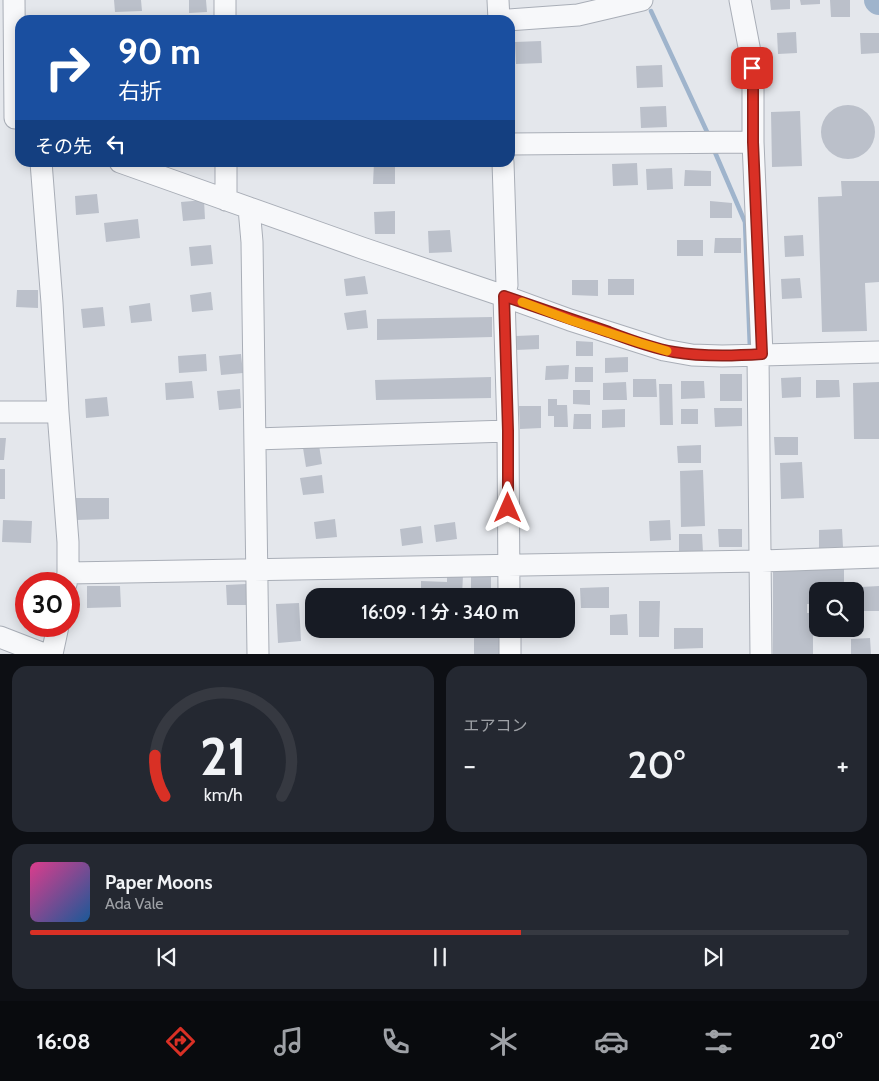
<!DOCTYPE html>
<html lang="ja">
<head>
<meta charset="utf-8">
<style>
	:root { --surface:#171b24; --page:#242831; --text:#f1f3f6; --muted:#9ea1a6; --line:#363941; --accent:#d93025 }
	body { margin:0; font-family:Cabin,"Noto Sans JP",sans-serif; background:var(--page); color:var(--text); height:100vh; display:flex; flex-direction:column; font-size:19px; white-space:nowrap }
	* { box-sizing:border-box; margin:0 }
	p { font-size:16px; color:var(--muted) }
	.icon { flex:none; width:28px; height:28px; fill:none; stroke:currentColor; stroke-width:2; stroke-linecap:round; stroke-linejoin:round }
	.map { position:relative; height:654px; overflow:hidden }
	.drawer { display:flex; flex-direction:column; gap:12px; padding:12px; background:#0d0f14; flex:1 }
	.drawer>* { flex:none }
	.top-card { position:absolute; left:15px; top:15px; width:500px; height:152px; border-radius:15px; box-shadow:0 2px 12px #0003; background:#1a4fa0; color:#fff; overflow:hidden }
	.controls { position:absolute; left:809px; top:582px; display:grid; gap:10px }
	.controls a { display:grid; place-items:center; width:55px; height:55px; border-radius:10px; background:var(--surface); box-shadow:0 2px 12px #0003; font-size:25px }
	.speed { position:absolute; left:15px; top:572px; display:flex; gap:10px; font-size:25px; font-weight:700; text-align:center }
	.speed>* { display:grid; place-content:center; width:65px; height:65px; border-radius:50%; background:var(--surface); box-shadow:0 2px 12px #0003; line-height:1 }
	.speed .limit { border:8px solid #d22; background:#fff; color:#111 }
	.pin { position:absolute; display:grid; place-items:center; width:42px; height:42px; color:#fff; margin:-21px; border-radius:10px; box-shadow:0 2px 8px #0006 }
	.me { position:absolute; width:55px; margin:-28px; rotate:0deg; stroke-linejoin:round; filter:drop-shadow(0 0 4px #0008) }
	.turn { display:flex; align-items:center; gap:18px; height:105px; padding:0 20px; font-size:22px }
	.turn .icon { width:65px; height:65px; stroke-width:2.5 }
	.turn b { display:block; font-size:35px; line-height:42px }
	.then { display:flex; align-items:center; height:48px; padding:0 20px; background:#0003; gap:10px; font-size:19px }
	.big { font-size:38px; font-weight:600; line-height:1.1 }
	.drawer .widget { flex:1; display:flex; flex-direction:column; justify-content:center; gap:8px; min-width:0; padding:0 18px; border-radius:15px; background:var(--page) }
	.drawer .dial { align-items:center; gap:0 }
	.dial svg { height:130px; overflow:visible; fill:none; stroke:var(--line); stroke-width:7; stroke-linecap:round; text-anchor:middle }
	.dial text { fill:var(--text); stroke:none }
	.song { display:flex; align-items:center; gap:15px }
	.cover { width:60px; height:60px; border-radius:8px; background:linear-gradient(135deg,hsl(330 70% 55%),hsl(210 70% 35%)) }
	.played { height:5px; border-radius:2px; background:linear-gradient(90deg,var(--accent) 60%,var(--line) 60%) }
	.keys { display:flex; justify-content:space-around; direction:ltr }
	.heat { display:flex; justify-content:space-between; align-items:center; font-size:28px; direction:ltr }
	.drawer .tiles { flex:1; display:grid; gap:12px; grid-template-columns:1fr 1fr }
	.widget:last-child { grid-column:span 2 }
	.trip { position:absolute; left:305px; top:588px; width:270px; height:50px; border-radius:15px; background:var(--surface); box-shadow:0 2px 12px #0003; font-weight:600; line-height:50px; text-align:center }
	.tab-bar { display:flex; height:80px; justify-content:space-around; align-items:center; background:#090b0e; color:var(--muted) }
	.tab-bar .icon { width:35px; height:35px }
	.tab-bar .current { color:var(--accent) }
	.tab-bar b { font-size:22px; color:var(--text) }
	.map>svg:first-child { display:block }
</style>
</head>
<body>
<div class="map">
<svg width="879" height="654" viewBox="0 0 879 654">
	<rect width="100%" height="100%" fill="#e4e7ec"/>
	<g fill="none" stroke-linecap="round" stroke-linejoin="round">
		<path stroke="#9fb4cc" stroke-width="4.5" d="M651,11L708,134
			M714,150L745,222L750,349"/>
		<path stroke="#9fb4cc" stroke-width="28" d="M878,0L879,1"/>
	</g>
	<path fill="#bbc0ca" d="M114,0H141L142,11L115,12Z
		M189,0H206L207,12L189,13Z
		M770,0H790V9L771,10Z
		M800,0H820V4L801,5Z
		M830,0H850V17H831Z
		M796,32L797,53L778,54L777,33Z
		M860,33H879V53L861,54Z
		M541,41L542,63L516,64L515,42Z
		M662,65L663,87L637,88L636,66Z
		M821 132a27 27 0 1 1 54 0a27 27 0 1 1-54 0Z
		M666,106L667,127L641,128L640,107Z
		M800,111L802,166L772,167L771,112Z
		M186,162H220V165L186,166Z
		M374,162H395V184H373Z
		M637,163L638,185L613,186L612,164Z
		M672,168L673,189L647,190L646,169Z
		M685,170L711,171V186H684Z
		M841,181H879V282L865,283L867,331L822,332L818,197L842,196Z
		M97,194L99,213L76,215L75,196Z
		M204,200L205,219L183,221L181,202Z
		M710,201L732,203V218H710Z
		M395,211V234H375L374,212Z
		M138,219L140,238L106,242L104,223Z
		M450,230L452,252L429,253L428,231Z
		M803,235L804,256L785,257L784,236Z
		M715,238H741V253H714Z
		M677,240H703V256H677Z
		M211,245L213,264L191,266L189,247Z
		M365,276L368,294L346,296L344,279Z
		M800,278L802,298L782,299L781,279Z
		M608,279H634V295H608Z
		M572,280H598V296L572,295Z
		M17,290H38V308L16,307Z
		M211,292L213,310L192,312L190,295Z
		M150,303L152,321L131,323L129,306Z
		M103,307L105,326L83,328L81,309Z
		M366,310L368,328L347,330L344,313Z
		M492,317V337L377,340V319Z
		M539,335V349L516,350V336Z
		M576,341L593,342V356H576Z
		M206,354L207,371L179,373L178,356Z
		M241,354L243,373L221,375L219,356Z
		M628,357V372L605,373V358Z
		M569,365L568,379L545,380L546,366Z
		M575,367H593V382H575Z
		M720,374H742V401H720Z
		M491,377V398L376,400L375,380Z
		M801,377V397L782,398L781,378Z
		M633,379H656L657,397H633Z
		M816,380H839L840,397L816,398Z
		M192,381L194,398L166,400L165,383Z
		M681,381H704L705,398L681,399Z
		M626,382L627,400H603V383Z
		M879,382V439H854L853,383Z
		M659,384H672L673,425H660Z
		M240,389L241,408L219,410L217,391Z
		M573,390H590V405L573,404Z
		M107,397L109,416L86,418L85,399Z
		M548,399H557V405H567L568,427H554V416H548Z
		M519,406H541V428L520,429Z
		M714,408H742V426L715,427Z
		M625,409V427L602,428V410Z
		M681,409H698V424H681Z
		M574,414H591V429H573Z
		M774,437H798V455H775Z
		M0,438H6L4,460H0Z
		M319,445L322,464L306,467L303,448Z
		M701,445V463H678L677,446Z
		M802,462L804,498L781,499L780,463Z
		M0,469H5V499H0Z
		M703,470L705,526L681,527L680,471Z
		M322,475L324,493L303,495L300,478Z
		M76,498H109V519L76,520Z
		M335,519L337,537L316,539L314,522Z
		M3,520L32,521L31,543L2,542Z
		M670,520L671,540L650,541L649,521Z
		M455,522L457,539L436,542L434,525Z
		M421,526L423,543L402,546L400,529Z
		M718,529H742V547H719Z
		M842,529L843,547L819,548V530Z
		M679,534H702L703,552H679Z
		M773,563H844V591H818V604H807V613H818V629H841V636H813V654H773Z
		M447,574L463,575L462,596H421V581L447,582Z
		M471,574H491V593H471Z
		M246,584L247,605H227L226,585Z
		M87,586H120L121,607L87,608Z
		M879,586V611H862L861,587Z
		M609,587V608H581L580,588Z
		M639,601H660L659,637H639Z
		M299,603L301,641L278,643L276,604Z
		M627,614L628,635H610V615Z
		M674,628H703V648L674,649Z
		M357,629H378V634L358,635Z
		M503,635V654H474V636Z
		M870,638L871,654H851V639Z"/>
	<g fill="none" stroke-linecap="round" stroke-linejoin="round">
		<defs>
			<path id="minor" d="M14,0L15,118
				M225,0V20
				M498,0L499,20
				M740,0L750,52L753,84V142L762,354
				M507,20L578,15L642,0
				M510,144L753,142
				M41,162L52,303L58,412L68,542V573L66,584
				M120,162L362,248L504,296L570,320L664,350L692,355L722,356L879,352
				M226,162V200
				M503,162L507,285L504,296L508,431L509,596
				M249,208L252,242L258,654
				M758,355L761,654
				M0,412H58
				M255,439L508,431
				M68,573L759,561L879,557
				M510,629V654
				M0,637L44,654
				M52,654L58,626"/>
		</defs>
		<use href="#minor" stroke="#a9aeb7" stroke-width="23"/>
		<use href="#minor" stroke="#f7f8fa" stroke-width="21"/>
	</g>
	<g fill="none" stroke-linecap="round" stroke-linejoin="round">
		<defs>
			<path id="route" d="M508,508V431L504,296C539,308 574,320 609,332C630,340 652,348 674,352C703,357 733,356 762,354L753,142V84L752,68"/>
		</defs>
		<use href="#route" stroke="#8d1f18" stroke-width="12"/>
		<use href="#route" stroke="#d93025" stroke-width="9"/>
		<path stroke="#f59e0b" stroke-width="9" d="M522,302L570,320L640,343L667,351"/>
	</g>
</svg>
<div class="controls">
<a><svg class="icon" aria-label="search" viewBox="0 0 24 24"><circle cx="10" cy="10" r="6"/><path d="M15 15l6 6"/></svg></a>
</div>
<div class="speed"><div class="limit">30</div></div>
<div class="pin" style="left:752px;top:68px;background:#d93025"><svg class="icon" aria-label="arrive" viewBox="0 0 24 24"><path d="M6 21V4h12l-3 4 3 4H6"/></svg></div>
<svg class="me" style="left:508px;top:508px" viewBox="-20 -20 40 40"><path d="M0-17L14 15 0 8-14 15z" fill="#d93025" stroke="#fff" stroke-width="4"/></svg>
<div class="trip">16:09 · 1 分 · 340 m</div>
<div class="top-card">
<div class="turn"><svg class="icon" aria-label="right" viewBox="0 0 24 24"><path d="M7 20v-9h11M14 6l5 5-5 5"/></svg><div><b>90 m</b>右折</div></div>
<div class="then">その先<svg class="icon" aria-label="left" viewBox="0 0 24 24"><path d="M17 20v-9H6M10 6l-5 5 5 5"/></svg></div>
</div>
</div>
<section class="drawer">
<div class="tiles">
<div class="widget dial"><svg viewBox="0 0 100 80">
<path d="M14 69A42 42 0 1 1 86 69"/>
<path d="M14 69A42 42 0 0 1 8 44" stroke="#d93025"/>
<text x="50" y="56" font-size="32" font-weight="700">21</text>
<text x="50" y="72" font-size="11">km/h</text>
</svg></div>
<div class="widget"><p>エアコン</p>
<div class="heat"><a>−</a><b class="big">20°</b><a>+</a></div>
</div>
<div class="widget">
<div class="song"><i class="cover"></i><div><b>Paper Moons</b><p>Ada Vale</p></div></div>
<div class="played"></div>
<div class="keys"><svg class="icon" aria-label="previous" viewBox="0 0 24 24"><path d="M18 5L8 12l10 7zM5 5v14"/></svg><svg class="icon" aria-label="pause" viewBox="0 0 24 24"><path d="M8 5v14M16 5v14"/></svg><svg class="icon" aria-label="next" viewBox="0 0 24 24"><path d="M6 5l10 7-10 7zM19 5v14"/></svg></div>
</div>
</div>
</section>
<nav class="tab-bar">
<b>16:08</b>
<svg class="icon current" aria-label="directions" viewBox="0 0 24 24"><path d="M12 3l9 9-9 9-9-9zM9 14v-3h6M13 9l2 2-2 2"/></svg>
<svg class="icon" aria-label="music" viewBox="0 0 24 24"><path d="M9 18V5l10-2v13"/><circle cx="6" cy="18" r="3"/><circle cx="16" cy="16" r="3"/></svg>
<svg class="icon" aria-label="phone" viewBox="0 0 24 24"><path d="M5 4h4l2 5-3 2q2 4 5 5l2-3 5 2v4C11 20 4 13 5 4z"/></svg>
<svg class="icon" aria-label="climate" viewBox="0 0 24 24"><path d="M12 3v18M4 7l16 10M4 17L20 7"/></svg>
<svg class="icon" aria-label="car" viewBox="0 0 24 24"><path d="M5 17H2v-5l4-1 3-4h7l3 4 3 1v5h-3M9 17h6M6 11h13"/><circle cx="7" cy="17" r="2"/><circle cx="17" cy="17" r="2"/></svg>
<svg class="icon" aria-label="filters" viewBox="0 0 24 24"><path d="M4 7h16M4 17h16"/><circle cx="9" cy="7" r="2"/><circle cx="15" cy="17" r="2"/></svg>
<b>20°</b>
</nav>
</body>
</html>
